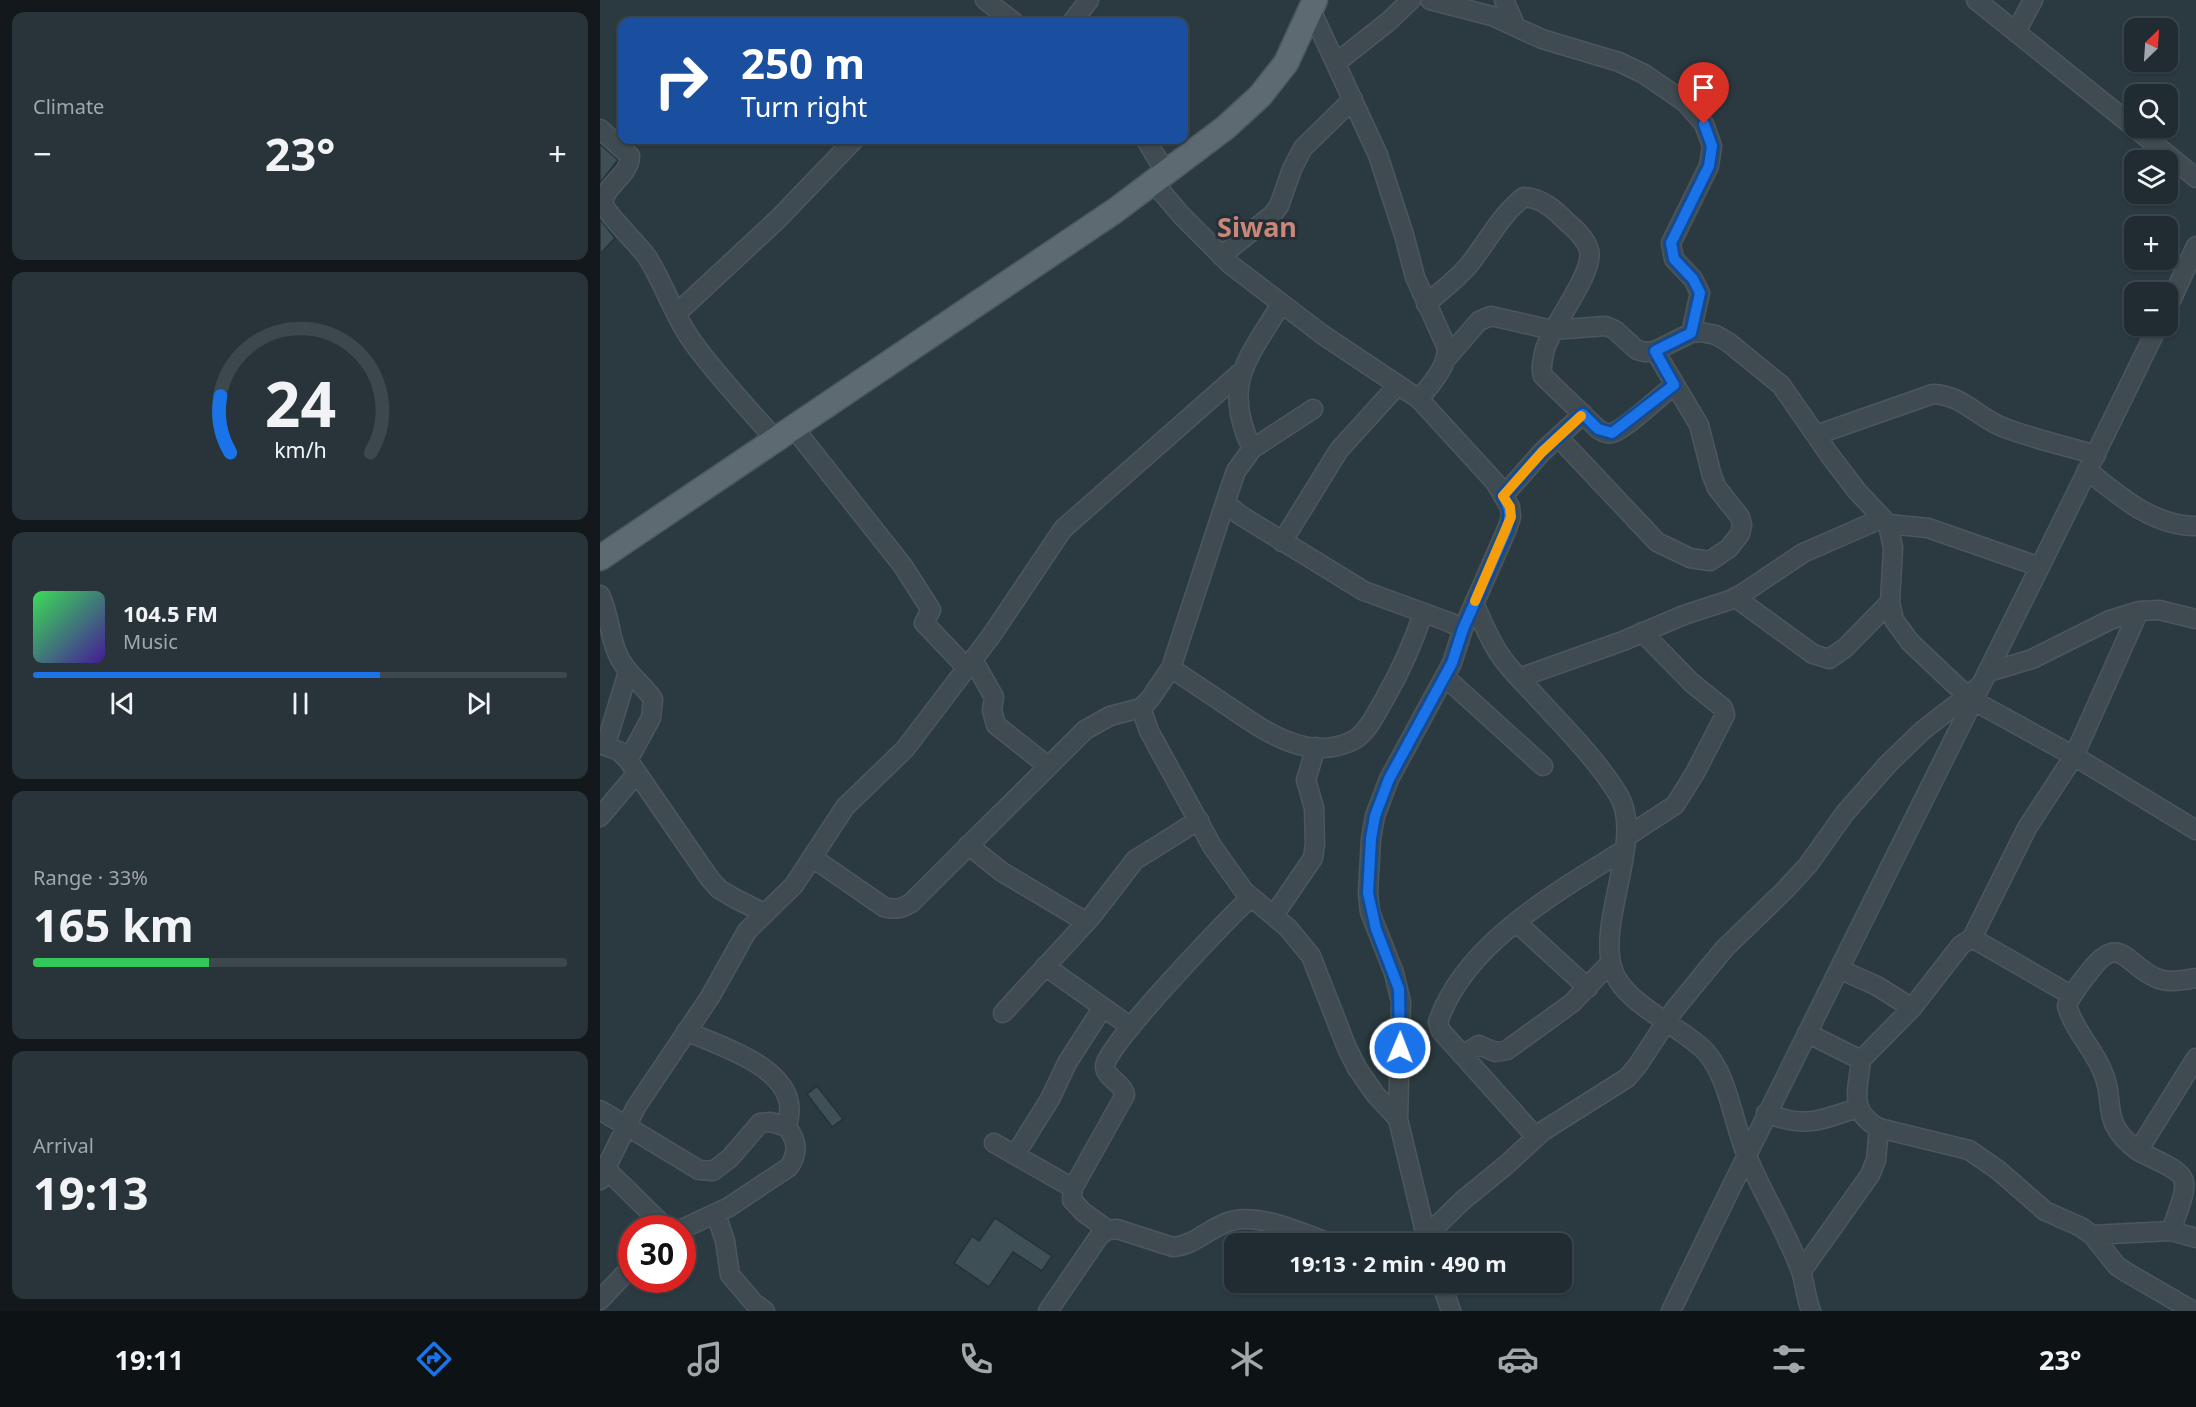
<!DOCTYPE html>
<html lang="en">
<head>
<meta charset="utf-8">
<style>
	:root { --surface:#202c31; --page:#283439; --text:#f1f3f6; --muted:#a2a7ab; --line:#3d484d; --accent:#1a73e8 }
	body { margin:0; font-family:"Noto Sans",sans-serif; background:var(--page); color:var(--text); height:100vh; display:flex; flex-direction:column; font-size:22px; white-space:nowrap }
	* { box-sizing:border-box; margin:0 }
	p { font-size:20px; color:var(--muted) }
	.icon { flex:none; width:33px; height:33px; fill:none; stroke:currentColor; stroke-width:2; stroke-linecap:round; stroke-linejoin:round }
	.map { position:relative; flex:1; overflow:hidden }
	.drawer { display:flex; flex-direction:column; gap:12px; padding:12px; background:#12181b; width:600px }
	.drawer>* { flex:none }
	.banner { position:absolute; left:18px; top:18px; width:570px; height:126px; border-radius:12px; box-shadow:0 2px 4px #0004,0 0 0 2px var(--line); background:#1a4fa0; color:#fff; overflow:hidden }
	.needle { width:39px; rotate:25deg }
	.fabs { position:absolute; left:1524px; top:18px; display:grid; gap:12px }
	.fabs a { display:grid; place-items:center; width:54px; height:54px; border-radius:12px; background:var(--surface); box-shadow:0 2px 4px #0004,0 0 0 2px var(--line); font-size:30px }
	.speed { position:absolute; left:18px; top:1215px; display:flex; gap:12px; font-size:30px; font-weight:700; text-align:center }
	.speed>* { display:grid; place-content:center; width:78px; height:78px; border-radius:50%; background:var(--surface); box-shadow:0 2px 4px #0004,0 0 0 2px var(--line); line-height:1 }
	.speed .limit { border:9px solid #d22; background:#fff; color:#111 }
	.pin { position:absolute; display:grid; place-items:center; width:51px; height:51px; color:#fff; margin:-62px -26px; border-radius:50% 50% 50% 0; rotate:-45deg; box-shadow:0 0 6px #0007 }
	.pin .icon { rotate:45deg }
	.me { position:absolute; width:66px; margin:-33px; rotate:1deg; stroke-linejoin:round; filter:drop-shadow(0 0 4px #0008) }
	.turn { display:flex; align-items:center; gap:21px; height:126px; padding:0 24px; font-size:27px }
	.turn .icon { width:78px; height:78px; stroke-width:2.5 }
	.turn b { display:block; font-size:42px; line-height:51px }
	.big { font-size:45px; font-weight:700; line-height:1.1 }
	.drawer .widget { flex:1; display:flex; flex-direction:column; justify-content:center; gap:9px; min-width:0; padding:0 21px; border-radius:12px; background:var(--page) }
	.drawer .dial { align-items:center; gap:0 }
	.dial svg { height:156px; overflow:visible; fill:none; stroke:var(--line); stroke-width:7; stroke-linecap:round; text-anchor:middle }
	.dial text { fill:var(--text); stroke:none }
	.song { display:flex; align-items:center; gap:18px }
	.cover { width:72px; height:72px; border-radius:9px; background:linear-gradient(135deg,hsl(130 70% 55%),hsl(260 70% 35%)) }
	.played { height:6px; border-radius:3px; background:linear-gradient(90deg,var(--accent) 65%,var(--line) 65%) }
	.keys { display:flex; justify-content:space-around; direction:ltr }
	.heat { display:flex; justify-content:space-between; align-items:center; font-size:33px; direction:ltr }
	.charge { height:9px; border-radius:4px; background:linear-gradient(90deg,#34c759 33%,var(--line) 0) }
	.trip { position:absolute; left:624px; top:1233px; width:348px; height:60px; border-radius:12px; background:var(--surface); box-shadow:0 2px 4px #0004,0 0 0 2px var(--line); font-weight:700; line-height:60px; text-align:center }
	.dock { display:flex; height:96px; justify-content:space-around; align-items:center; background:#0d1214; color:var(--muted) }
	.dock .icon { width:42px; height:42px }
	.dock .current { color:var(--accent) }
	.dock b { font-size:27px; color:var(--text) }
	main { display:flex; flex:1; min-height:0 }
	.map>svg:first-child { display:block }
</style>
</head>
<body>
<main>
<section class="drawer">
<div class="widget"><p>Climate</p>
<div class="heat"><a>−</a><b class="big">23°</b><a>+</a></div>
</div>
<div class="widget dial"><svg viewBox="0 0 100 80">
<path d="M14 69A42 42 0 1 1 86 69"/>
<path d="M14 69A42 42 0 0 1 9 40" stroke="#1a73e8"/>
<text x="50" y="56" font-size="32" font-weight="700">24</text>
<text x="50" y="72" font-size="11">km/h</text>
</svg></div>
<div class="widget">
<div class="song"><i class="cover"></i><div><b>104.5 FM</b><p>Music</p></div></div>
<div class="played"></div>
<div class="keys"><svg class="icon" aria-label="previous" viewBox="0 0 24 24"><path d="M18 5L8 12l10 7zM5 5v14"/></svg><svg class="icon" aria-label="pause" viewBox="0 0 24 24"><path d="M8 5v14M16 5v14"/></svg><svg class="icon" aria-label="next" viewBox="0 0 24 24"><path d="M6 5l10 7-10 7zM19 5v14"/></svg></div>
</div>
<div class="widget"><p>Range · 33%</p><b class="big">165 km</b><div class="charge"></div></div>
<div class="widget"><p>Arrival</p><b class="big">19:13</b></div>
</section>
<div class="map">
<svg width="1596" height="1311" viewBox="0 0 1596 1311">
	<rect width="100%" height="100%" fill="#2b3a41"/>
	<path fill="#3e4f56" stroke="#263239" stroke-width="1.5" d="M0,144L18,160L0,183Z
		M0,219L15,238L0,254Z
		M217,1086L243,1119L232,1127L207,1094Z
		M395,1218L452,1256L442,1271L413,1252L389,1287L354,1263L372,1236L379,1241Z"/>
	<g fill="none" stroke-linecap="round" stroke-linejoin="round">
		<defs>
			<path id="minor" d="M385,0L414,22
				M830,0L892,16L942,39L1019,62L1044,74L1085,102L1104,124L1112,146L1109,166L1071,243L1074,259L1093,279L1100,293L1091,333
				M904,0L916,27
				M1376,0L1534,127
				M711,10L778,155L804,235L815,277L847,348C847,368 831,384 819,399
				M472,22L489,0
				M1416,32L1433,0
				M736,63L789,21L811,0
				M1535,128L1596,178
				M0,129L30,156C30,176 2,187 4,203C5,214 41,246 49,260C65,286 74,316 92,341C117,376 147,407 175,439
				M546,140L566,173
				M554,183L582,216L631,265L723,335L819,399L895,482L910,507L911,517L907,529L863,629L852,663L789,779L775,816L771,839L768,893L770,912L794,973L801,1002L798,1119L828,1244
				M621,256L672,215L679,206L692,169L703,148L753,99
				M681,304C648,359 621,383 652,449L713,409
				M826,304C840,292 856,280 868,266C887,243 900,215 924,197C942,198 955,210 967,222C975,229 986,239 989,250C995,272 953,323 945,349C943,359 940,367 943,376L998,429C1002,431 1007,435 1012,433C1024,430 1062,395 1074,385
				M1568,307L1596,246
				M76,314L178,219L254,140
				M847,358L879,321L891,316L952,330L1006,326L1015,330L1037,350L1045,352L1055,351L1091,333L1101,332L1116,335L1128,342L1181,385L1231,457L1257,491L1288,524L1293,548L1290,602L1294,620L1310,642L1366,695
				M193,427L303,566L331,610L324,623L367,668
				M1216,435L1333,394C1363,395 1379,419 1405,428C1434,439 1466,446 1496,455
				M958,437L1057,542L1090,558L1110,561L1129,548L1140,534L1142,525L1140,517L1117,488L1112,476L1099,425L1055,351
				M652,449L636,471L625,503L640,515L764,591L849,622L863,629
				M1487,470C1519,496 1553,526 1596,526
				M903,496L942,452L983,414
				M1288,524L1328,528L1440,567
				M682,542L739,450L798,385
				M0,595C9,613 9,632 16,650C23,671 41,682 53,699L51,718L28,760
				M1136,598L1213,654L1229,659L1245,648L1290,602
				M874,603C882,621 889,639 900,655C909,669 922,681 933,693C962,725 995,757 1018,794C1045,837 998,917 1012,967C1021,1003 1080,1025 1105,1051C1129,1077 1133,1124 1147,1156C1163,1195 1187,1232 1201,1271C1205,1284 1206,1298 1211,1311
				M373,660L394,697L392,710L396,725L448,766
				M571,668C591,682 612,695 632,709C666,732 710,763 754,740C768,732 776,713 784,700C800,672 813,644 823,613
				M1389,672L1432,659L1510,620L1539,611L1559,610L1596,619
				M845,677L943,766
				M919,678L1023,641L1084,615L1130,600L1142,594L1203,553L1283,518
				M1374,701L1474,756L1596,830
				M541,708L549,731L612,846L644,891L688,928L711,956L747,1048L757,1068L775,1094L798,1119
				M0,744L19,751L28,760L110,879L119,889L134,898L164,913
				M6,744L28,672
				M0,817L37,773
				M1026,837L1075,805L1095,773L1125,715L1123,708L1092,683L1042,632
				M368,845L402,872L486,922
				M213,858L284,907C295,910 301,909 311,903L485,730L510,716L541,708L550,699L571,668L625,503
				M674,915L713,858L715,844L714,808L706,780L716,747
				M917,923L988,988
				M1372,938L1427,828L1474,756L1539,611
				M445,966L531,1027
				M1239,969L1277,986L1312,1008
				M403,1013L491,917L535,860L599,820
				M86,1031C117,1045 178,1063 188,1099C191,1108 189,1117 187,1127
				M1207,1033L1261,1060L1312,1008L1361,945L1372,938L1471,995
				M862,1055L879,1045L895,1052L907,1050L972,1003L1011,962
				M1261,1060C1258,1090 1248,1111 1279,1128
				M0,1110L99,1170L113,1171L130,1158L160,1123L171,1122L187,1127C197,1141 199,1152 189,1167L129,1207L82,1229
				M1166,1113C1207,1129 1219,1120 1258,1108
				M936,1137L841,1031L838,1022C865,943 957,892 1024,850
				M394,1143L473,1188
				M1538,1151C1497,1120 1518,1103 1501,1068C1491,1046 1474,1030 1467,1006C1472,993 1481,982 1490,971C1521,930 1527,968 1559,979C1571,983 1584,980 1596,978
				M415,1155L450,1099L467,1063L503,1007
				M6,1169L66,1228
				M0,1180L36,1107L110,997L147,931L194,885L245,807L305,749L391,636L463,529L640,373
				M116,1214L125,1241L130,1275L154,1303L165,1311
				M508,1230L483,1212L472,1200L473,1188L525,1095C523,1083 505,1078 505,1066C505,1046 630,917 651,897
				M1571,1231C1592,1172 1593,1178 1538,1151L1596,1058
				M1492,1235L1571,1231L1596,1238
				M820,1242L862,1201L906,1165L943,1131L1027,1078L1038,1065L1074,1010L1125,948L1185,890L1208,865L1245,813L1288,764L1322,731L1381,685
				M1201,1272L1270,1175L1276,1160L1279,1128L1369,1150L1398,1170L1445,1211L1481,1227L1492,1235L1517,1266L1526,1272L1593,1311
				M841,1282L851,1311
				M0,1300L32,1266
				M448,1311L500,1235L508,1230L517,1229L573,1247C595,1245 608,1229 628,1222C656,1211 704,1234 732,1244
				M1071,1311C1230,981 1399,655 1558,326"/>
			<path id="major" d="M0,558L516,210L625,128L660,96L686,63L715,0"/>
		</defs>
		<use href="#minor" stroke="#4c575d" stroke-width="21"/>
		<use href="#major" stroke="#4c575d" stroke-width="27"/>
		<use href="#minor" stroke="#3f4b51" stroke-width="18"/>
		<use href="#major" stroke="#5d6a71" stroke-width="24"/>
	</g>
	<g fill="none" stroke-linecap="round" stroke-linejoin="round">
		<defs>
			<path id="route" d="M800,1048L799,989L776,929L768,893L771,839L775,816L789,779L852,663L863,629L907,529C911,515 910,508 903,496L942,452L983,414L998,429L1012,433L1074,385L1055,351L1091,333L1100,293L1093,279L1074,259L1071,243L1109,166L1112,146L1104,124"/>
		</defs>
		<use href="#route" stroke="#114b97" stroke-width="15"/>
		<use href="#route" stroke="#1a73e8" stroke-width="10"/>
		<path stroke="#f59e0b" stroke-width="10" d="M875,601L911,517L910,507L903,496L942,452L981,416"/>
	</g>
	<g text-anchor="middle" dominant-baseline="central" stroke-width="6" stroke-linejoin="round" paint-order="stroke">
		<g font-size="27" font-weight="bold" fill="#ca8778" stroke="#243037">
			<text x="657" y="226">Siwan</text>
		</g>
	</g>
</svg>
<div class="fabs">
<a><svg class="needle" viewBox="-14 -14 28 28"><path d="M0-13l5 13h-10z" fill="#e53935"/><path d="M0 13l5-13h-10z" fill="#a2a7ab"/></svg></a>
<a><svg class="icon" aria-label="search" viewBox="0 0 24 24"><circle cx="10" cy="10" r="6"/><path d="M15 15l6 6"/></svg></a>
<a><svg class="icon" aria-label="layers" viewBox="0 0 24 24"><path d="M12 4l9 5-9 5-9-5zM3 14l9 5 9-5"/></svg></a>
<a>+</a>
<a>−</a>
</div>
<div class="speed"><div class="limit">30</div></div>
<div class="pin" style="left:1104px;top:124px;background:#d93025"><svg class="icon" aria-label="arrive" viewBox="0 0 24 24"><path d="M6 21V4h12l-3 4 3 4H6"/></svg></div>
<svg class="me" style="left:800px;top:1048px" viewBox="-20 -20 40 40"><circle r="17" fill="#1a73e8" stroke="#fff" stroke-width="3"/><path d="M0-11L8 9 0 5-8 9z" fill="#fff"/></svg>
<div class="trip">19:13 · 2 min · 490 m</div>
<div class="banner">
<div class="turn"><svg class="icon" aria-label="right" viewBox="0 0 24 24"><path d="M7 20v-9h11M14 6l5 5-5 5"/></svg><div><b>250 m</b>Turn right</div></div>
</div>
</div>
</main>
<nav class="dock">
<b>19:11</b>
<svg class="icon current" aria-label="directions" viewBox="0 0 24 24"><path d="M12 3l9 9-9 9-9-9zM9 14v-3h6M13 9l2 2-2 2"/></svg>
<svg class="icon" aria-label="music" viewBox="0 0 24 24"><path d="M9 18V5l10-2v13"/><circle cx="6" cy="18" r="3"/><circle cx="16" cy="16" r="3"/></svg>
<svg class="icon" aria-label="phone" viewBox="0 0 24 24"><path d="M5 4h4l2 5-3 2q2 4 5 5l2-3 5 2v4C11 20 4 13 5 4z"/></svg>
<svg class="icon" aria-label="climate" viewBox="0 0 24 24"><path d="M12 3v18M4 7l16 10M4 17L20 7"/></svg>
<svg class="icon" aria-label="car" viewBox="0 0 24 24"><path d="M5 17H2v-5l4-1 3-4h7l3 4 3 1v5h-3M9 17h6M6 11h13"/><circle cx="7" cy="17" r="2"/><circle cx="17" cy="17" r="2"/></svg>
<svg class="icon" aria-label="filters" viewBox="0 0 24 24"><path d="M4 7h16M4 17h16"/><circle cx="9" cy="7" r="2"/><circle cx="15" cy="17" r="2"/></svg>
<b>23°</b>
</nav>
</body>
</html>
